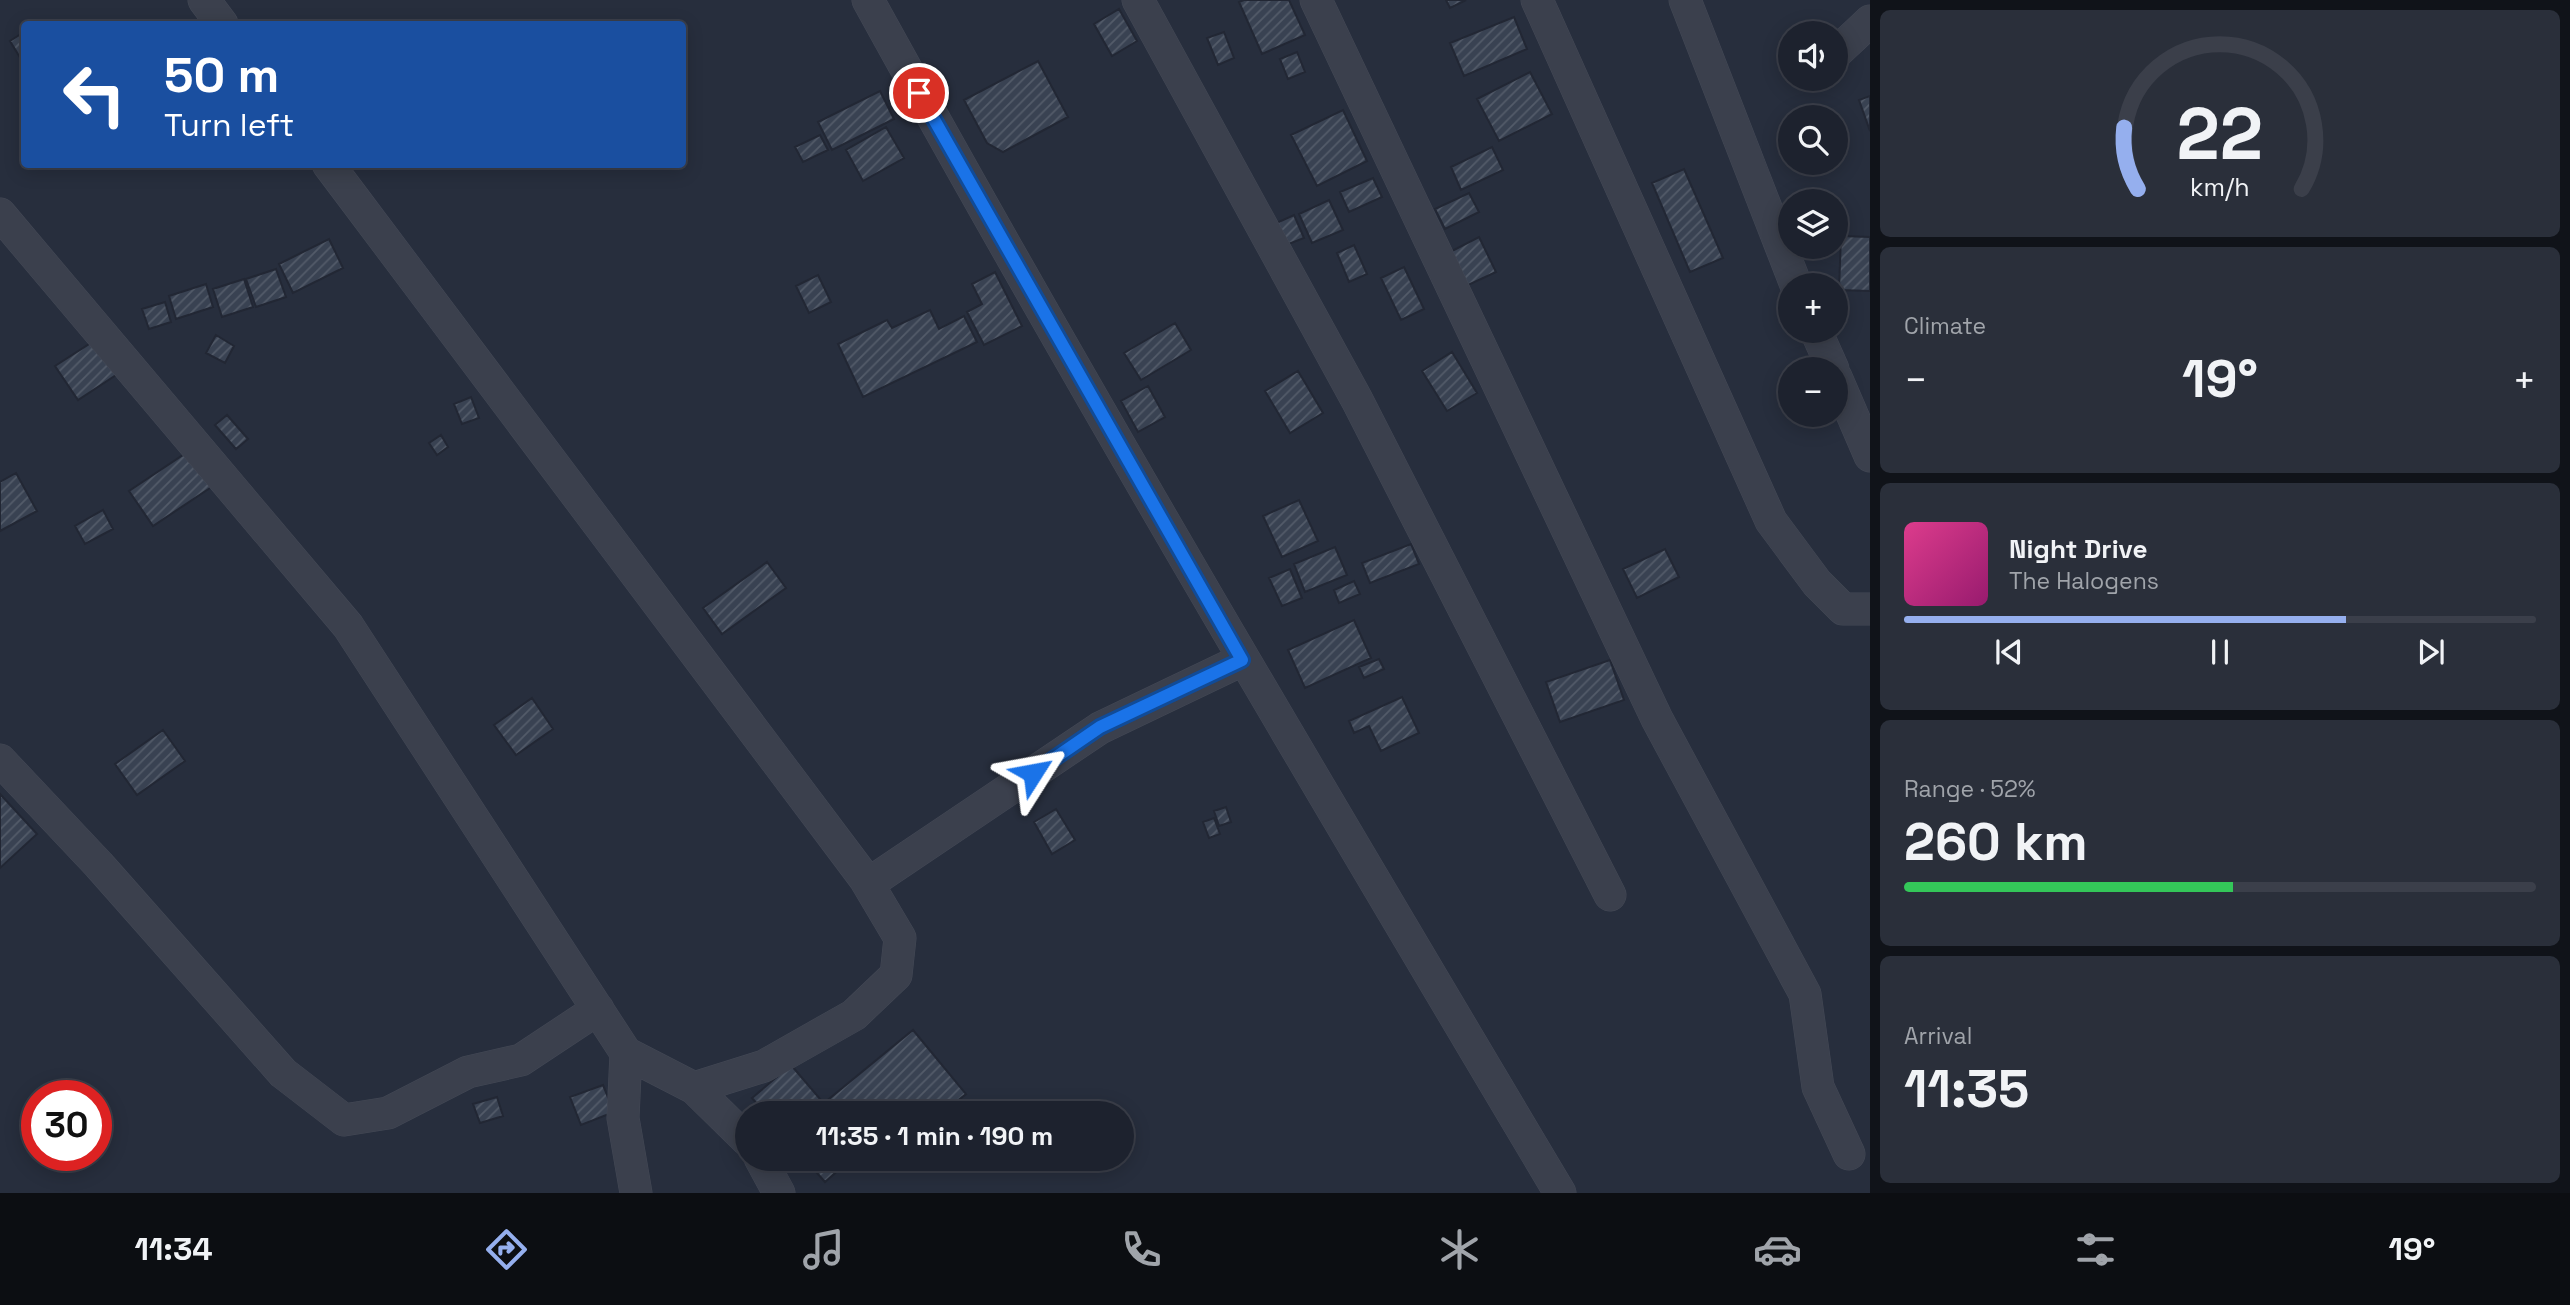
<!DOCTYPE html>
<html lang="en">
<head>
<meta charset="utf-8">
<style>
	:root { --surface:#1d222e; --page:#2a2f3a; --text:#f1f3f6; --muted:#a0a4aa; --line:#3b3f4a; --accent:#95afee }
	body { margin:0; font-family:"Space Grotesk",sans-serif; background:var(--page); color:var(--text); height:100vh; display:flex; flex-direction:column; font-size:26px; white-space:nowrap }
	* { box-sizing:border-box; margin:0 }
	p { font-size:23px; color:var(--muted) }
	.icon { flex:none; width:38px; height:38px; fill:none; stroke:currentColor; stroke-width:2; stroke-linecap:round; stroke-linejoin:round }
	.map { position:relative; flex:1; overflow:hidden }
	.sheet { display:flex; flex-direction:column; gap:10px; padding:10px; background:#101319; width:700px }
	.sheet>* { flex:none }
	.guide { position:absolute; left:21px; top:21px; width:665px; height:147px; border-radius:7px; box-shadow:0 4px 18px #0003,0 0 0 2px var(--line); background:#1a4fa0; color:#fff; overflow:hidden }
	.buttons { position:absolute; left:1778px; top:21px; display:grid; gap:14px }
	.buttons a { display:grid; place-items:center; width:70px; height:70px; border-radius:50%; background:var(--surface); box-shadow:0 4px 18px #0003,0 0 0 2px var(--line); font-size:35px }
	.speed { position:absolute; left:21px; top:1080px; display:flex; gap:14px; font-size:35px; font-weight:700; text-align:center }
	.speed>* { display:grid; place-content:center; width:91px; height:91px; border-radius:50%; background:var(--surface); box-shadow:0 4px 18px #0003,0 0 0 2px var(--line); line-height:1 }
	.speed .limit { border:10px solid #d22; background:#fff; color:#111 }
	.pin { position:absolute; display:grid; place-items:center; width:60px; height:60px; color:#fff; margin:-30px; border:4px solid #fff; border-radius:50%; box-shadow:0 2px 7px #0007 }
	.me { position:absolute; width:77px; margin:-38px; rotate:56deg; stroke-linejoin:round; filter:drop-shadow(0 0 5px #0008) }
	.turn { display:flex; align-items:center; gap:24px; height:147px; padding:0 28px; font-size:32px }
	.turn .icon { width:91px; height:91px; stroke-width:2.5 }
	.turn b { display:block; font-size:49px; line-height:60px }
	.big { font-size:52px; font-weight:700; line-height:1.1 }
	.sheet .card { flex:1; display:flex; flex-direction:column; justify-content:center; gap:10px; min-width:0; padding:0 24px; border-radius:10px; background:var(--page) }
	.sheet .dial { align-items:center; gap:0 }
	.dial svg { height:182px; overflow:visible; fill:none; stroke:var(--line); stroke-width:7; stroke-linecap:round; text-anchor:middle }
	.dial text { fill:var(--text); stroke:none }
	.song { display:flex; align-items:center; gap:21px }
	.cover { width:84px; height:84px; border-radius:10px; background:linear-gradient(135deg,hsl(330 70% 55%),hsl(320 70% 35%)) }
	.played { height:7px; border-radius:4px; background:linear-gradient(90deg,var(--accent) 70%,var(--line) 70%) }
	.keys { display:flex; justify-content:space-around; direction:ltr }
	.heat { display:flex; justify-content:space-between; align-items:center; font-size:38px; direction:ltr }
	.charge { height:10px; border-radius:5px; background:linear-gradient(90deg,#34c759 52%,var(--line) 0) }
	.trip { position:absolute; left:735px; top:1101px; width:399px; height:70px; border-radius:35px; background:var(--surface); box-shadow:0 4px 18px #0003,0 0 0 2px var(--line); font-weight:700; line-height:70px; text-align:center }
	.tabs { display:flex; height:112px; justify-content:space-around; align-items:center; background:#0c0e12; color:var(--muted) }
	.tabs .icon { width:49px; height:49px }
	.tabs .selected { color:var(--accent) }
	.tabs b { font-size:32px; color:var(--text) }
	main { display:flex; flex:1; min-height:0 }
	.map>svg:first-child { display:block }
</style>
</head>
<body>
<main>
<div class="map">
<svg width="1870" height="1193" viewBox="0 0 1870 1193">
	<defs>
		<pattern id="building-hatch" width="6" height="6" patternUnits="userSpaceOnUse" patternTransform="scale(1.75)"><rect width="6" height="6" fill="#394252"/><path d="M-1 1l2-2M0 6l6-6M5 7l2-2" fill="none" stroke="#535b69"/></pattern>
	</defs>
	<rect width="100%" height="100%" fill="#272e3d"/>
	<path fill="url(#building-hatch)" stroke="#222734" stroke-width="2" d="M1244,0H1289L1305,35L1262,54L1239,2Z
		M1446,0H1466L1450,8Z
		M1119,9L1137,41L1112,56L1094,24Z
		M1514,17L1527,49L1464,76L1450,43Z
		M24,32V64L10,41Z
		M1224,32L1234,58L1218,65L1207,38Z
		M1297,52L1305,72L1288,79L1280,59Z
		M1038,61L1068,117L1003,152L987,143L964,100Z
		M1530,72L1552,114L1499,141L1477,99Z
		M880,91L894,119L832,150L818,122Z
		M1870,96V131L1859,100Z
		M1343,110L1367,161L1317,186L1291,135Z
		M1839,117L1845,133L1836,136V118Z
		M886,127L904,158L863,181L846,150Z
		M820,135L828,150L803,162L795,147Z
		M1492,147L1503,170L1461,190L1451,167Z
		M1684,169L1723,258L1690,272L1652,183Z
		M1373,178L1382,197L1349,212L1340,192Z
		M1469,193L1479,212L1445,229L1435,209Z
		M1329,200L1343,230L1312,243L1299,214Z
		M1294,215L1304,238L1281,247L1272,225Z
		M1841,236L1870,237V291L1839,290Z
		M1479,237L1496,272L1466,286L1450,252Z
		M329,239L343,268L293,293L279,264Z
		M1354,245L1367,274L1349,282L1337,253Z
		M1404,267L1424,309L1401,320L1381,278Z
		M276,269L286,297L256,307L246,279Z
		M995,272L1022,326L984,345L967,312L982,304L972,284Z
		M818,275L831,302L809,313L796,286Z
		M244,279L253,307L222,317L213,289Z
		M206,284L213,307L176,319L169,296Z
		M165,302L171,322L149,329L142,309Z
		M930,310L939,329L964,316L977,342L863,397L838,344L887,320L892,328Z
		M1175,323L1191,350L1141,380L1124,353Z
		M216,335L234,346L225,363L206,353Z
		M94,341L116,375L78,400L55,366Z
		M1452,352L1477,393L1447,411L1422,371Z
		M1298,371L1323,413L1290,433L1265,391Z
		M1148,386L1165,417L1138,432L1121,401Z
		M471,397L479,418L462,424L454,404Z
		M227,415L248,439L236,449L215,425Z
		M441,435L448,447L437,455L429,443Z
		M192,449L216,484L153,526L129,491Z
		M16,473L37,511L0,531V482Z
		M1299,500L1318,541L1282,557L1263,516Z
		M103,510L113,529L85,544L75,526Z
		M1411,544L1419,564L1370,583L1362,563Z
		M1335,547L1347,575L1305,592L1294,564Z
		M1665,549L1679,577L1637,598L1623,569Z
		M767,562L786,588L722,634L703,608Z
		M1290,569L1302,598L1282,606L1269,578Z
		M1354,581L1360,594L1339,603L1334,590Z
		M1354,620L1371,658L1305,688L1288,650Z
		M1379,659L1384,669L1364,678L1359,667Z
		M1610,660L1624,700L1560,722L1546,682Z
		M1402,697L1419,733L1381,751L1369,726L1354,733L1349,721Z
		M532,698L553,729L516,755L494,725Z
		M163,730L185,761L137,795L115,764Z
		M0,794L37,834L0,868Z
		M1226,807L1231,822L1219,826L1214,811Z
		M1056,809L1075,840L1052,854L1034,822Z
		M1214,818L1220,834L1209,838L1203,822Z
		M913,1030L966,1094L942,1113H840L829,1099Z
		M791,1065L832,1113H765L752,1098Z
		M603,1085L614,1112L581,1125L570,1097Z
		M497,1097L503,1116L480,1123L473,1104Z
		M804,1158H852L825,1182Z"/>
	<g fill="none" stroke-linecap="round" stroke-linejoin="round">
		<defs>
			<path id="minor" d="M204,0L222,24
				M868,0C1090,403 1325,798 1560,1193
				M1138,0L1357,400L1610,895
				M1316,0L1657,719L1805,994L1818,1087L1849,1154
				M1537,0L1771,521L1817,583L1843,609H1870
				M1685,0L1796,285
				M1836,53L1870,21
				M328,164L865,879L877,878L1100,728L1242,660
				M0,214L348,626L626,1053L694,1088L747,1140
				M1816,331L1833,369
				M1836,377L1870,456
				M0,760L99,865L283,1073L344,1120L388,1113L468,1072L521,1060L598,1009
				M626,1053L623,1118L636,1193
				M694,1088L764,1066L854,1015L896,975L900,938L865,879
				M760,1158L779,1193"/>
		</defs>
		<use href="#minor" stroke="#444956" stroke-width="33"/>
		<use href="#minor" stroke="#3b404d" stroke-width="32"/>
	</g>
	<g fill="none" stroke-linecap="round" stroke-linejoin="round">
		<defs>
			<path id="route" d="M919,93L1242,660L1100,727L1033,773"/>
		</defs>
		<use href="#route" stroke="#114b97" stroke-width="18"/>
		<use href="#route" stroke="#1a73e8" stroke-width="12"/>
	</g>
</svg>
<div class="buttons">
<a><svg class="icon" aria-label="sound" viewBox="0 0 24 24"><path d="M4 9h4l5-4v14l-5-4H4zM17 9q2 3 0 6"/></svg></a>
<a><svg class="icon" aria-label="search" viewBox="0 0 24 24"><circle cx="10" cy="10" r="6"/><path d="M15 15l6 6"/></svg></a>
<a><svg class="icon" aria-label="layers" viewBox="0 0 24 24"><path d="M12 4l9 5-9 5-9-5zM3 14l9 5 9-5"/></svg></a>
<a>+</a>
<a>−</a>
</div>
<div class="speed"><div class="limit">30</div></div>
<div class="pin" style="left:919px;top:93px;background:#d93025"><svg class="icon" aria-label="arrive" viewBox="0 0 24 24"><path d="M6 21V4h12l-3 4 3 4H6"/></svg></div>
<svg class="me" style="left:1033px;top:773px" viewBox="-20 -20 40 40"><path d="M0-17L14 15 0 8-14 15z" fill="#1a73e8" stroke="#fff" stroke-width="4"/></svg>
<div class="trip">11:35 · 1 min · 190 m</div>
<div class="guide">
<div class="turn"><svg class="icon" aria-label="left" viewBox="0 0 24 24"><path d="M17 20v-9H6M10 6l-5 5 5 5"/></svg><div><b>50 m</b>Turn left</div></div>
</div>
</div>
<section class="sheet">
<div class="card dial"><svg viewBox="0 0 100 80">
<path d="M14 69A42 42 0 1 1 86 69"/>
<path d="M14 69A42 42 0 0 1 8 42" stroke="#95afee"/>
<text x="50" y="56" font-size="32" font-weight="700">22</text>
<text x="50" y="72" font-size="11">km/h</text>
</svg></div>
<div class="card"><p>Climate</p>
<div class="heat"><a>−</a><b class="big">19°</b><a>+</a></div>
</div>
<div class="card">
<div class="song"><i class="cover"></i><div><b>Night Drive</b><p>The Halogens</p></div></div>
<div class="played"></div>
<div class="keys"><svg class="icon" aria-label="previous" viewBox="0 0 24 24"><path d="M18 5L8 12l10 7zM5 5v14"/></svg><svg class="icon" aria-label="pause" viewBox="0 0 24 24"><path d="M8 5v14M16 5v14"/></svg><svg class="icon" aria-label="next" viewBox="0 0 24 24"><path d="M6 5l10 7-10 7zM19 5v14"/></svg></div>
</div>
<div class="card"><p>Range · 52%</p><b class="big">260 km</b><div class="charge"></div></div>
<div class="card"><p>Arrival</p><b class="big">11:35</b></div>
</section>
</main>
<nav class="tabs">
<b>11:34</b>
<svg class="icon selected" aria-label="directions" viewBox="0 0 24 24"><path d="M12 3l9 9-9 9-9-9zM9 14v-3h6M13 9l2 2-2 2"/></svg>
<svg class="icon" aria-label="music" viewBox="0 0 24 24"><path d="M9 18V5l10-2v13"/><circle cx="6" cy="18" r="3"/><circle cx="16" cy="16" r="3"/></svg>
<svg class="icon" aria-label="phone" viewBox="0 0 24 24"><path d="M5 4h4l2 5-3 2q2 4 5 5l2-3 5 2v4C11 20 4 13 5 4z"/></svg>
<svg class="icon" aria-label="climate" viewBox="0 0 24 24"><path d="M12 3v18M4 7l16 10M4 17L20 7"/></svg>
<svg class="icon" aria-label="car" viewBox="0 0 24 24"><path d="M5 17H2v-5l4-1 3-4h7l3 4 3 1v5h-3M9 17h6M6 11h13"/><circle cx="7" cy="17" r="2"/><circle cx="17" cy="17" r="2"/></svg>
<svg class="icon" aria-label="filters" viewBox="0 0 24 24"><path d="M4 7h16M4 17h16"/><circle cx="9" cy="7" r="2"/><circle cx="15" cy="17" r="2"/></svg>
<b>19°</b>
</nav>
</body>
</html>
